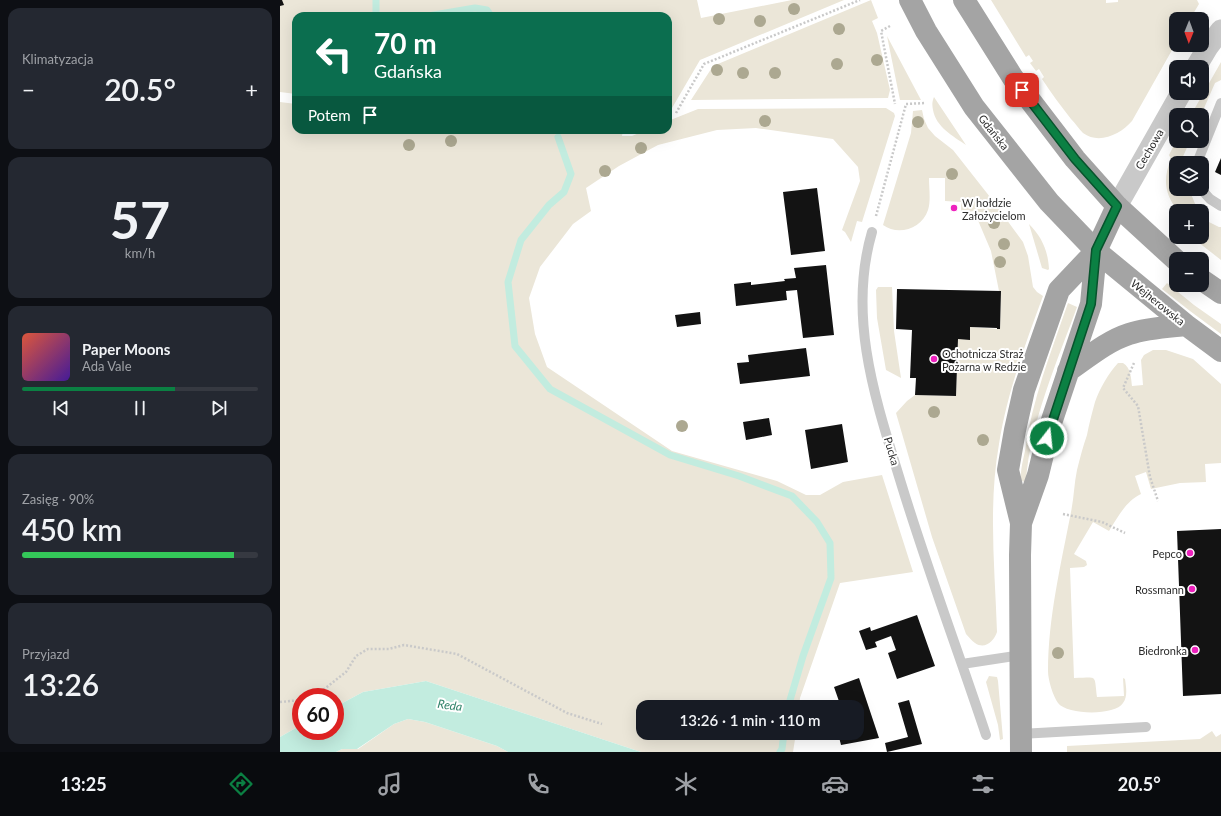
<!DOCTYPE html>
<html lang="pl">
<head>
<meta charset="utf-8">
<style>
	:root { --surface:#171b24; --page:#242831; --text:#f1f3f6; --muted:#9ea1a6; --line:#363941; --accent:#0b8043 }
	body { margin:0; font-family:Lato,sans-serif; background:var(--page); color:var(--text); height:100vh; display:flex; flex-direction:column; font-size:15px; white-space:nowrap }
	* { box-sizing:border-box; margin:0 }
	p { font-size:13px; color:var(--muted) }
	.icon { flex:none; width:22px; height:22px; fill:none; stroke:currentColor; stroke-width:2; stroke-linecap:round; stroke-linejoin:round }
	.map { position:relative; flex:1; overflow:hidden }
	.panel { display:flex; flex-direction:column; gap:8px; padding:8px; background:#0d0f14; width:280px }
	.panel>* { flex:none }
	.banner { position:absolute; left:12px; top:12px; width:380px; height:122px; border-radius:12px; box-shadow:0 4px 16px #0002; background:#0b6e4f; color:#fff; overflow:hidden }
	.needle { width:26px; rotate:181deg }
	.fabs { position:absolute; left:889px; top:12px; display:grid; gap:8px }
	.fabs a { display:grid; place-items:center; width:40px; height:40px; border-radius:8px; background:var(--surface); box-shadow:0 4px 16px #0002; font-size:20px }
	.speed { position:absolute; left:12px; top:688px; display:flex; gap:8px; font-size:20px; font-weight:700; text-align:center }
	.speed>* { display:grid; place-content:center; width:52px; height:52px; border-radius:50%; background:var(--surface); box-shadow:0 4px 16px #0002; line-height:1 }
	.speed .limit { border:6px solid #d22; background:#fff; color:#111 }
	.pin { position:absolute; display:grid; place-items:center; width:34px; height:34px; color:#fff; margin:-17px; border-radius:8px; box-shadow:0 2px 6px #0006 }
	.me { position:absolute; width:44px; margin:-22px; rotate:16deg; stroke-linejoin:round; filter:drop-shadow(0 0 3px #0008) }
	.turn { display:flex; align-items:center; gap:14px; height:84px; padding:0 16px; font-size:18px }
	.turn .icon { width:52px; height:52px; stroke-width:2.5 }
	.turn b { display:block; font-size:28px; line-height:34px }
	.then { display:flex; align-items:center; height:38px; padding:0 16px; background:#0003; gap:8px; font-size:15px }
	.big { font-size:30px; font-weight:600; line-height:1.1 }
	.panel .tile { flex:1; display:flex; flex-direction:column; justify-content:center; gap:6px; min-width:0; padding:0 14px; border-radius:12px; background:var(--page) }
	.panel .dial { align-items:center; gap:0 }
	.dial b { font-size:52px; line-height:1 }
	.song { display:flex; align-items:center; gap:12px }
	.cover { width:48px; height:48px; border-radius:6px; background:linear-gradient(135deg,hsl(10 70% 55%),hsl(260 70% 35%)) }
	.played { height:4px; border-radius:2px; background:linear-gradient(90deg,var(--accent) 65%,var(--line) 65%) }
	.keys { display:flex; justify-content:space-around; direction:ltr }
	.heat { display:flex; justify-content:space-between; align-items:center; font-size:22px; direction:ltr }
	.charge { height:6px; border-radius:3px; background:linear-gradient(90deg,#34c759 90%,var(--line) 0) }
	.trip { position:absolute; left:356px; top:700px; width:228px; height:40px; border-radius:12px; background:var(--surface); box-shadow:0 4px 16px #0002; font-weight:600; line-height:40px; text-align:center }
	.menu { display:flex; height:64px; justify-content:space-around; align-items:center; background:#090b0e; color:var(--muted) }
	.menu .icon { width:28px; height:28px }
	.menu .active { color:var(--accent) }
	.menu b { font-size:18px; color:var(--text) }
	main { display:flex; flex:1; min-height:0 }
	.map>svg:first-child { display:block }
</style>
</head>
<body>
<main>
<section class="panel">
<div class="tile"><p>Klimatyzacja</p>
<div class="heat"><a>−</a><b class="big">20.5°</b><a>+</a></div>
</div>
<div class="tile dial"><b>57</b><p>km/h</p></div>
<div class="tile">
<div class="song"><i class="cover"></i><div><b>Paper Moons</b><p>Ada Vale</p></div></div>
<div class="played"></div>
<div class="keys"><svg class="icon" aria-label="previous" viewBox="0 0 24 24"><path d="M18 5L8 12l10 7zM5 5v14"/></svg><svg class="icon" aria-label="pause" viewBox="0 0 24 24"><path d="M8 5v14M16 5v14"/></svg><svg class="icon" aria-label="next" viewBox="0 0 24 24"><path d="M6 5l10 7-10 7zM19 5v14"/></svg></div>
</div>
<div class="tile"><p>Zasięg · 90%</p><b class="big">450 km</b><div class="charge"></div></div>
<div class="tile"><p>Przyjazd</p><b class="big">13:26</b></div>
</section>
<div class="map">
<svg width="941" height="752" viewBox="0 0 941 752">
	<rect width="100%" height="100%" fill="#fff"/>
	<path fill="#ebe6d8" d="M0,0H417L421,18L512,0H564L420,60L392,108L388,109V16H16V94L0,92Z
		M591,0L598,18L592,21L597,33L610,90L608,98L411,100L433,66Z
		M711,0H826V3L838,2V0H917L919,4L910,19H896V33L895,35L896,36V43L852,121C841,134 819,145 803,133C799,129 795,123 791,119C781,106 771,93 762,79L764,77L759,69L756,71L750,63L753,61L749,55L746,57Z
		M607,36L641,100H620Z
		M941,62V80L935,83L921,115H911Z
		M654,97L686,145C673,136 656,127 653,110C652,105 652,102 654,97Z
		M0,102L16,104V130H343L342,136H352L366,130H388V121L418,109L595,108H606L614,113L615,116L582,222L577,221L571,242L565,232L562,230L580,181L578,167L553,139L476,128L437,130L378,145L339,166L306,188L311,211L293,224L260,267L249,298L255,334L267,367L392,451L497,481L526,495H540L563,482L602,475L633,572L560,583L520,698L519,707H363V733H516L513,752H361L146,681L83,692L55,707V697H21V725L0,737Z
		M642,110L644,119L648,128L655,136L673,150L710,197L743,242L748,256L753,287L757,292L763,296C745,345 727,393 719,444C708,506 715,570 717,632C714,641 705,650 695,643C692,641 689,637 686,634L652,537L616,413L627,401L635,395L676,396L678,339H689L690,327L720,329L721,291H719L711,251L694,211L681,213V202L665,201V178H649C649,188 651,201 648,210C642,229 618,236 603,225L631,133L633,111Z
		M896,141H910L900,163H896V189H909L918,211H898C884,194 883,178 891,159L889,155Z
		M925,220L939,227H941V260L918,242L924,235L922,233V224Z
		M749,224C762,237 768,251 769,269L768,270L762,268Z
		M887,283L914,305L941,324V334L910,311L882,289Z
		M598,287H612L614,331L621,378L606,370L597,318L596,290Z
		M788,303L797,307C777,362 750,423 746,481L745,482L741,481C740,472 743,460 745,451C752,400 771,352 788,303Z
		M873,350H886L913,359L941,384V463L925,464L926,482L900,483L871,489L866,472L855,476L861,494C845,502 838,517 829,531L813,522L794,554L806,561L807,565L804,567L790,568L794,678C818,678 814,673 817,697L844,696L843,678L845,679C846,687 848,696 843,703C835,716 787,715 778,703C773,696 768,680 768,671C768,618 781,564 791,512C794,498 794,484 797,470C800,458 803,446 807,435C809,424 812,413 815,402C820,388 828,374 838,363H843C851,368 851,378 852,386L863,385L861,360L864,355Z
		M709,676L717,677L718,681L723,739L720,740L718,725L706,682Z
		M128,719L145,722L217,746L228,752H56L62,749H78L114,724Z
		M932,731L936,737L941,734V752H787V746L920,739Z"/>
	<path fill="#c2ecdf" d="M146,681L361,752H228L217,746L145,722L128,719L114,724L77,749H62L56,752H0V737L21,725V731H55V707L83,692Z"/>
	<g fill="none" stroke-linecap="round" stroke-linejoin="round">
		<path stroke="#c2ecdf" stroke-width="7" d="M96,0V16
			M148,16L195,8L207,10L211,16
			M278,137L291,174L284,192L269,205L241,240L228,282L235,346L270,389L390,455L459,476L512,496L537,522L550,543L551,578L523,656L508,707
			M500,752L502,749L504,733"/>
	</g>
	<path fill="#131313" d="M0,0H2L4,5L0,6Z
		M941,158V175L935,172Z
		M537,188L545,251L511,255L503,192Z
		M546,265L554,335L523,338L517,290L506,291L507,300L456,306L454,284L471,282V285L505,281L504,279L516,278L514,268Z
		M617,289L721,291L720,329H717V328L690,327V340L678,339L676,396L635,395L636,378H630L632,330L616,329Z
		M420,312L421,324L397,327L395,315Z
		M526,348L530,376L460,384L457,363L469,362L468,355Z
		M489,418L492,435L466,440L463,422Z
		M562,424L568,462L531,469L525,430Z
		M941,529V694L903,696L897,531Z
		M637,615L655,666L617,679L608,653L616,650L611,636L595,642L597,647L586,650L579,631L590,627L591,631Z
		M579,678L599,738L561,745L558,733H577V707H561L554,687Z
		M629,700L642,744L607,752L605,743L628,737L618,703Z"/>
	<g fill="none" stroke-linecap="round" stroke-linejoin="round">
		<path stroke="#c9c9c9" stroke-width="2.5" stroke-dasharray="2 2" stroke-linecap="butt" d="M610,26L601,31L615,104
			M396,113L424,64L580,0
			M596,216L626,104L646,103
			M854,363L843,388L858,406L870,477L878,501
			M783,514L822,522L845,533
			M34,697L66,672L76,656L88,649H109L124,645L177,654L287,713L322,724
			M0,702L21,700"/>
		<path stroke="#c9c9c9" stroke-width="10" d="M917,163L941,103
			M921,189L930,199L941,206
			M592,232C567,318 596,401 621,483C647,568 678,651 706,735
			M682,664L741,655
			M740,734L866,727"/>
		<path stroke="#c9c9c9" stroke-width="21" d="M916,67L928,47L941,30
			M837,206L901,93"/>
		<path stroke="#a4a4a4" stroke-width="22" d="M630,0L646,31L694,107L769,202L816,251L906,325L941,351
			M684,0L733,78L795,159L837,206L896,260
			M922,280L941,293
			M788,371C807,358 827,341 849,334C867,328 887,327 906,325
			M741,523L758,475L770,426L811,304L816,251
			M741,752L740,555L741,523L728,470L735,430L744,390L779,290L816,251L837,206"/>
	</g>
	<g fill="#aca891">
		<circle cx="514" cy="9" r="6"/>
		<circle cx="439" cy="19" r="6"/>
		<circle cx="480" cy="21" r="6"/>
		<circle cx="559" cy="29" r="6"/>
		<circle cx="597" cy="60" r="6"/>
		<circle cx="557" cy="64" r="6"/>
		<circle cx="437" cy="70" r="6"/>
		<circle cx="463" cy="73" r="6"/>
		<circle cx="495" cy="73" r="6"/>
		<circle cx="485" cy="121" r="6"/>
		<circle cx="638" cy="122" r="6"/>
		<circle cx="171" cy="141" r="6"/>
		<circle cx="129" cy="145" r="6"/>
		<circle cx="361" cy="148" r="6"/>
		<circle cx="325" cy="171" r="6"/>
		<circle cx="672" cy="174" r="6"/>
		<circle cx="714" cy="223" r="6"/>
		<circle cx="724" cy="244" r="6"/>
		<circle cx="720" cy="262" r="6"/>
		<circle cx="654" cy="412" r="6"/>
		<circle cx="402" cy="426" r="6"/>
		<circle cx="703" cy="440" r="6"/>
		<circle cx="778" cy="653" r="6"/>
	</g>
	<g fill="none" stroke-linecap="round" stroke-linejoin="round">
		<defs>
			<path id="route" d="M742,90L795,159L837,206L816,250L811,304L767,438"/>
		</defs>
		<use href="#route" stroke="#07532c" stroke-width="10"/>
		<use href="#route" stroke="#0b8043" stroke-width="7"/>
	</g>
	<g fill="#ee22be" stroke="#fff" stroke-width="1.5">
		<circle cx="674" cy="208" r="4"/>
		<circle cx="654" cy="359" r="4"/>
		<circle cx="910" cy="553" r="4"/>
		<circle cx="912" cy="589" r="4"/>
		<circle cx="915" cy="650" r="4"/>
	</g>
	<g text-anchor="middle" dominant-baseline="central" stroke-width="4" stroke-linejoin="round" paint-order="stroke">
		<g font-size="11" fill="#2c2c2c" stroke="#fff">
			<text transform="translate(714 132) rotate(52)">Gdańska</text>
			<text transform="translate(869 149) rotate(-60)">Cechowa</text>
			<text transform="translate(878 302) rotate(39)">Wejherowska</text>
			<text transform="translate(612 451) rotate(74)">Pucka</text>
		</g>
		<g font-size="11" fill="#2c2c2c" stroke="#fff" text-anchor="end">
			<text x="682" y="202" text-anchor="start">W hołdzie<tspan x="682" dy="13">Założycielom</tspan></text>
			<text x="662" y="353" text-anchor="start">Ochotnicza Straż<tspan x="662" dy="13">Pożarna w Redzie</tspan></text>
			<text x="902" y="553">Pepco</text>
			<text x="904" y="589">Rossmann</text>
			<text x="907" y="650">Biedronka</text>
		</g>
		<g font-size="12" font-style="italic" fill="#32846b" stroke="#fff">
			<text transform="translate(170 705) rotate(8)">Reda</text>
		</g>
	</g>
</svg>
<div class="fabs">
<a><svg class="needle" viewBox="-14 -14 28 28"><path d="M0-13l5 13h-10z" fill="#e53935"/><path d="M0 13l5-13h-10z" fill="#9ea1a6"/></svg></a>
<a><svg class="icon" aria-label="sound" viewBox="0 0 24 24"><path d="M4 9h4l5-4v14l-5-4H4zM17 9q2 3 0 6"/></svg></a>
<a><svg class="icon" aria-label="search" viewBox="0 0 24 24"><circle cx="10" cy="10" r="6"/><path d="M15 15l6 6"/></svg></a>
<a><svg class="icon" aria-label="layers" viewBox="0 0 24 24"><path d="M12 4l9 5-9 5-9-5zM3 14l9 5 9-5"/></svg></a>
<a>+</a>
<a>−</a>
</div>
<div class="speed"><div class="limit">60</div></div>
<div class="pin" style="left:742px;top:90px;background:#d93025"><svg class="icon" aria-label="arrive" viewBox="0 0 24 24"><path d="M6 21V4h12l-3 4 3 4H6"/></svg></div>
<svg class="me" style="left:767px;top:438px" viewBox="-20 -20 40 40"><circle r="17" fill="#0b8043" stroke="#fff" stroke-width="3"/><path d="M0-11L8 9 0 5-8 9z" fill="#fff"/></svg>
<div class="trip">13:26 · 1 min · 110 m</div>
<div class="banner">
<div class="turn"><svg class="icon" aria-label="left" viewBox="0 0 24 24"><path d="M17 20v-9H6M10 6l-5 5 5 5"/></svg><div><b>70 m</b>Gdańska</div></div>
<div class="then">Potem<svg class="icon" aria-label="arrive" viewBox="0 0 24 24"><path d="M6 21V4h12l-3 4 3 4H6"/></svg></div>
</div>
</div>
</main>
<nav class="menu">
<b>13:25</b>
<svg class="icon active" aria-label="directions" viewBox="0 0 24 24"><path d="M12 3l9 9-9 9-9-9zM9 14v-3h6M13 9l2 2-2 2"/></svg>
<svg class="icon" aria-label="music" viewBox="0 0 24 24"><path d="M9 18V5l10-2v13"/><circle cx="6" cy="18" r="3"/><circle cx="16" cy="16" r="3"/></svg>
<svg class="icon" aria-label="phone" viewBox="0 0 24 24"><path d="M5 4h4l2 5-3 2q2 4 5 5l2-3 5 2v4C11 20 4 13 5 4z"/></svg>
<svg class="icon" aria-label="climate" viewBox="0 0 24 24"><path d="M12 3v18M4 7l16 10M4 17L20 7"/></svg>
<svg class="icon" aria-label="car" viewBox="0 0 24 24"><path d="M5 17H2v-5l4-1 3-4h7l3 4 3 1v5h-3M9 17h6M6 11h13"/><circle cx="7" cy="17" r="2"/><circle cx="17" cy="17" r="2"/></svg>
<svg class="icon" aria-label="filters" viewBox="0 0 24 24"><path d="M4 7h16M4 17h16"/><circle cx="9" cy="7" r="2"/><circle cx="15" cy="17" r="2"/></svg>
<b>20.5°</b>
</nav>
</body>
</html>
